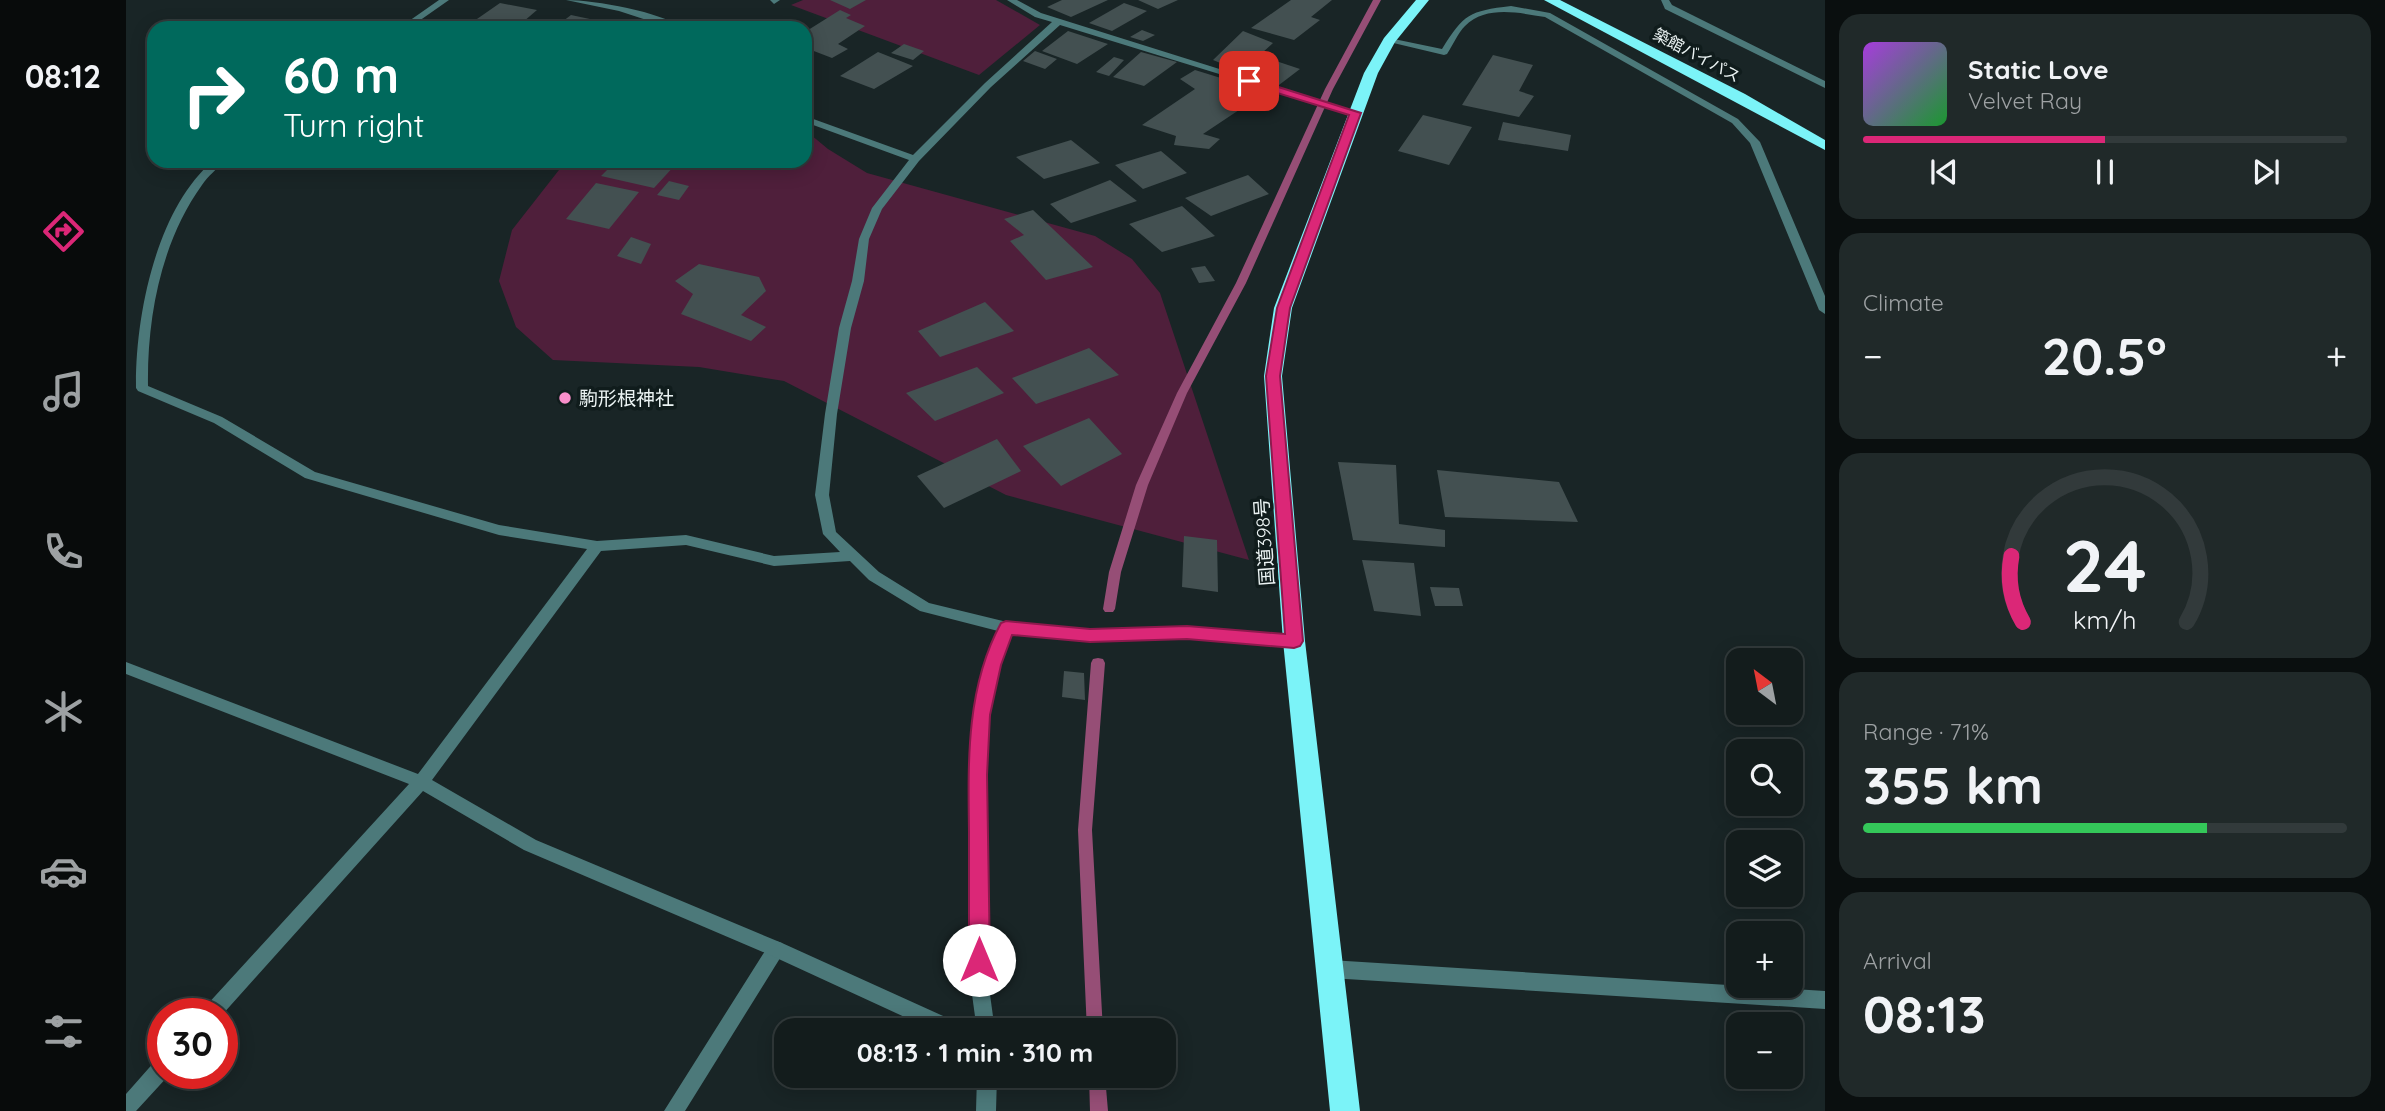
<!DOCTYPE html>
<html lang="en">
<head>
<meta charset="utf-8">
<style>
	:root { --surface:#131c1c; --page:#202929; --text:#f1f3f6; --muted:#9da1a3; --line:#323a3b; --accent:#db2777 }
	body { margin:0; font-family:Quicksand,"Noto Sans JP",sans-serif; background:var(--page); color:var(--text); height:100vh; display:flex; flex-direction:column; font-size:26px; white-space:nowrap }
	* { box-sizing:border-box; margin:0 }
	p { font-size:23px; color:var(--muted) }
	.icon { flex:none; width:38px; height:38px; fill:none; stroke:currentColor; stroke-width:2; stroke-linecap:round; stroke-linejoin:round }
	.map { position:relative; flex:1; overflow:hidden }
	.drawer { display:flex; flex-direction:column; gap:14px; padding:14px; background:#0a0f0f; width:560px }
	.drawer>* { flex:none }
	.hud { position:absolute; left:21px; top:21px; width:665px; height:147px; border-radius:21px; box-shadow:0 4px 18px #0003,0 0 0 2px var(--line); background:#00695c; color:#fff; overflow:hidden }
	.needle { width:46px; rotate:328deg }
	.tools { position:absolute; left:1600px; top:648px; display:grid; gap:14px }
	.tools a { display:grid; place-items:center; width:77px; height:77px; border-radius:14px; background:var(--surface); box-shadow:0 4px 18px #0003,0 0 0 2px var(--line); font-size:35px }
	.speed { position:absolute; left:21px; top:998px; display:flex; gap:14px; font-size:35px; font-weight:700; text-align:center }
	.speed>* { display:grid; place-content:center; width:91px; height:91px; border-radius:50%; background:var(--surface); box-shadow:0 4px 18px #0003,0 0 0 2px var(--line); line-height:1 }
	.speed .limit { border:10px solid #d22; background:#fff; color:#111 }
	.pin { position:absolute; display:grid; place-items:center; width:60px; height:60px; color:#fff; margin:-30px; border-radius:14px; box-shadow:0 4px 10px #0006 }
	.me { position:absolute; width:77px; margin:-38px; rotate:0deg; stroke-linejoin:round; filter:drop-shadow(0 0 5px #0008) }
	.turn { display:flex; align-items:center; gap:24px; height:147px; padding:0 21px; font-size:32px }
	.turn .icon { width:91px; height:91px; stroke-width:2.5 }
	.turn b { display:block; font-size:49px; line-height:60px }
	.big { font-size:52px; font-weight:800; line-height:1.1 }
	.drawer .card { flex:1; display:flex; flex-direction:column; justify-content:center; gap:10px; min-width:0; padding:0 24px; border-radius:21px; background:var(--page) }
	.drawer .dial { align-items:center; gap:0 }
	.dial svg { height:182px; overflow:visible; fill:none; stroke:var(--line); stroke-width:7; stroke-linecap:round; text-anchor:middle }
	.dial text { fill:var(--text); stroke:none }
	.song { display:flex; align-items:center; gap:21px }
	.cover { width:84px; height:84px; border-radius:10px; background:linear-gradient(135deg,hsl(280 70% 55%),hsl(130 70% 35%)) }
	.played { height:7px; border-radius:4px; background:linear-gradient(90deg,var(--accent) 50%,var(--line) 50%) }
	.keys { display:flex; justify-content:space-around; direction:ltr }
	.heat { display:flex; justify-content:space-between; align-items:center; font-size:38px; direction:ltr }
	.charge { height:10px; border-radius:5px; background:linear-gradient(90deg,#34c759 71%,var(--line) 0) }
	.trip { position:absolute; left:648px; top:1018px; width:402px; height:70px; border-radius:21px; background:var(--surface); box-shadow:0 4px 18px #0003,0 0 0 2px var(--line); font-weight:800; line-height:70px; text-align:center }
	main { display:flex; flex:1; min-height:0 }
	.dock { display:flex; flex-direction:column; width:126px; justify-content:space-around; align-items:center; background:#080b0b; color:var(--muted) }
	.dock .icon { width:49px; height:49px }
	.dock .current { color:var(--accent) }
	.dock b { font-size:32px; color:var(--text) }
	.map>svg:first-child { display:block }
</style>
</head>
<body>
<main>
<nav class="dock">
<b>08:12</b>
<svg class="icon current" aria-label="directions" viewBox="0 0 24 24"><path d="M12 3l9 9-9 9-9-9zM9 14v-3h6M13 9l2 2-2 2"/></svg>
<svg class="icon" aria-label="music" viewBox="0 0 24 24"><path d="M9 18V5l10-2v13"/><circle cx="6" cy="18" r="3"/><circle cx="16" cy="16" r="3"/></svg>
<svg class="icon" aria-label="phone" viewBox="0 0 24 24"><path d="M5 4h4l2 5-3 2q2 4 5 5l2-3 5 2v4C11 20 4 13 5 4z"/></svg>
<svg class="icon" aria-label="climate" viewBox="0 0 24 24"><path d="M12 3v18M4 7l16 10M4 17L20 7"/></svg>
<svg class="icon" aria-label="car" viewBox="0 0 24 24"><path d="M5 17H2v-5l4-1 3-4h7l3 4 3 1v5h-3M9 17h6M6 11h13"/><circle cx="7" cy="17" r="2"/><circle cx="17" cy="17" r="2"/></svg>
<svg class="icon" aria-label="filters" viewBox="0 0 24 24"><path d="M4 7h16M4 17h16"/><circle cx="9" cy="7" r="2"/><circle cx="15" cy="17" r="2"/></svg>
</nav>
<div class="map">
<svg width="1699" height="1111" viewBox="0 0 1699 1111">
	<rect width="100%" height="100%" fill="#192526"/>
	<path fill="#4f1f3b" d="M677,0H870L914,25L853,75L665,5Z
		M679,130L702,149L741,173L969,236L1006,259L1034,293L1123,560L880,495L658,381L573,367L427,360L390,327L373,281L386,230L440,161H679Z"/>
	<g fill="none" stroke-linecap="round" stroke-linejoin="round">
		<path fill="#964e76" fill-rule="evenodd" d="M1247,0H1255L1207,89L1120,283L1061,393L1022,485L995,572L989,609L987,612H979L977,609L983,572L1010,485L1051,393L1110,283L1199,89Z
			M972,658L977,659L979,663L966,830L977,1031H961L952,830L965,663L967,659Z
			M963,1076H979L982,1111H964Z"/>
	</g>
	<path fill="#435051" d="M704,0H740L724,9Z
		M936,0H982L945,17L921,7Z
		M1012,0H1052L1032,9Z
		M1165,0H1206L1185,17L1194,20L1168,40L1125,28Z
		M374,3L411,10L390,28H338Z
		M998,3L1021,11L986,31L963,23Z
		M714,10L725,15L720,18L739,26L712,44L722,49L706,58L680,48L686,44L679,41V32Z
		M445,15L478,22L470,28H428Z
		M1016,30L1029,35L1017,41L1004,37Z
		M942,31L982,44L951,64L916,51Z
		M1117,31L1147,43L1127,61L1134,65L1124,75L1087,60Z
		M778,44L798,51L787,60L765,53Z
		M909,51L931,59L919,69L897,61Z
		M752,52L787,66L748,89L714,76Z
		M1015,52L1051,62L1018,86L987,77Z
		M1367,55L1407,65L1393,91L1408,96L1393,117L1336,105Z
		M988,57L998,60L983,76L970,72Z
		M1150,61L1174,69L1153,85L1131,79Z
		M1069,70L1140,92L1077,134L1094,139L1083,149L1048,145L1050,136L1016,125L1069,89L1054,79Z
		M1297,115L1346,127L1323,165L1272,151Z
		M1377,122L1445,135L1442,151L1372,140Z
		M945,140L974,163L918,179L890,157Z
		M1035,151L1061,173L1017,189L989,165Z
		M490,161H536L550,164L528,188L475,176Z
		M1122,175L1143,194L1085,216L1059,198Z
		M984,180L1011,201L945,223L924,204Z
		M543,181L563,186L553,200L531,195Z
		M470,183L513,192L483,229L440,219Z
		M1056,206L1089,236L1036,252L1003,224Z
		M907,210L967,267L920,280L884,241L898,235L878,219Z
		M505,237L525,244L515,264L491,256Z
		M573,264L633,277L640,291L615,315L640,327L625,341L555,314L567,294L549,281Z
		M1079,266L1089,281L1073,283L1065,268Z
		M859,302L888,331L814,357L792,331Z
		M963,348L993,375L910,404L886,378Z
		M851,367L878,393L809,421L780,393Z
		M963,418L996,454L935,486L897,446Z
		M871,439L895,471L818,508L791,476Z
		M1212,462L1270,465L1273,524L1319,530V547L1227,540Z
		M1311,470L1433,482L1452,522L1319,517Z
		M1058,536L1091,540L1092,592L1056,587Z
		M1236,560L1288,563L1295,616L1248,611Z
		M1304,587L1333,588L1337,606H1309Z
		M938,671L958,673L959,700L936,697Z"/>
	<g fill="none" stroke-linecap="round" stroke-linejoin="round">
		<path fill="#4c797a" fill-rule="evenodd" d="M644,0H654L648,4Z
			M650,941L656,943L659,949L656,955L559,1111H538L644,943Z"/>
		<path fill="#4c797a" fill-rule="evenodd" d="M313,0H323L283,28H273Z
			M440,0C470,0 534,12 558,28H545L493,11Z
			M881,0H891L915,13L1234,113L1226,115L934,25L865,87L793,161L756,209L743,239L738,281L725,328L711,414L703,495L710,532L753,572L803,603L881,622L964,630L1061,626L1168,635L1173,637L1175,641L1173,645L1168,647L1061,638L964,642L886,634L874,665L863,715L860,775L863,987L869,1031H851L845,987L844,775L847,715L858,665L872,631L794,611L743,580L724,561L648,566L560,545L475,551L306,780L410,840L656,943L837,1025L839,1031H809L644,955L398,850L297,791L96,1015V1013H77L79,1007L283,784L0,674V662L292,774L461,549L373,535L179,478L88,423L12,391L10,388C9,317 30,209 87,161H98C91,169 82,176 76,185C35,242 21,317 22,386L96,417L189,472L373,525L471,541L560,535L648,556L714,552L697,534L689,495L699,414L713,328L726,281L733,239L746,208L783,160L679,122V116L787,155L859,83L926,22L909,17Z
			M1535,0H1543L1546,5L1699,81V88L1539,9Z
			M1385,6L1424,13L1612,119L1634,142L1699,296V314L1693,310L1624,143L1606,123L1419,17C1393,13 1360,5 1339,26C1332,33 1327,45 1321,54L1318,55L1259,41L1263,38L1316,49C1338,14 1343,11 1385,6Z
			M1204,960L1699,991V1009L1204,978L1198,975L1195,969L1198,963Z
			M37,1058V1073L44,1074L10,1111H0V1094L30,1060Z
			M851,1076H871L870,1111H850Z"/>
		<path fill="#7bf3f8" fill-rule="evenodd" d="M1290,0H1303L1269,42L1252,73L1166,308L1156,376L1179,641L1234,1111H1204L1157,641L1138,376L1148,308L1238,73L1258,38Z
			M1418,0H1434L1619,94L1699,140V150Z"/>
	</g>
	<path fill="#db2777" stroke="#8e194d" stroke-width="2" d="M1119,79H1127L1235,113L1164,308L1154,376L1177,641L1174,646L1168,648L1061,639L964,642L886,635L875,665L864,715L861,775L864,960L861,967L853,970L846,967L843,960C843,917 843,875 843,832C842,762 840,687 875,623L880,621L964,629L1061,626L1159,634L1140,376L1151,308L1223,115L1119,83Z"/>
	<circle fill="#f98fca" stroke="#101c1c" stroke-width="2.5" cx="439" cy="398" r="7"/>
	<g text-anchor="middle" dominant-baseline="central" stroke-width="7" stroke-linejoin="round" paint-order="stroke">
		<g font-size="16" fill="#ebf3f3" stroke="#101c1c">
			<text transform="translate(1571 55) rotate(28)">築館バイパス</text>
		</g>
		<g font-size="19" fill="#ebf3f3" stroke="#101c1c" text-anchor="start">
			<text x="453" y="398">駒形根神社</text>
		</g>
		<g font-size="19" fill="#ebf3f3" stroke="#101c1c">
			<text transform="translate(1138 542) rotate(-94)">国道398号</text>
		</g>
	</g>
</svg>
<div class="tools">
<a><svg class="needle" viewBox="-14 -14 28 28"><path d="M0-13l5 13h-10z" fill="#e53935"/><path d="M0 13l5-13h-10z" fill="#9da1a3"/></svg></a>
<a><svg class="icon" aria-label="search" viewBox="0 0 24 24"><circle cx="10" cy="10" r="6"/><path d="M15 15l6 6"/></svg></a>
<a><svg class="icon" aria-label="layers" viewBox="0 0 24 24"><path d="M12 4l9 5-9 5-9-5zM3 14l9 5 9-5"/></svg></a>
<a>+</a>
<a>−</a>
</div>
<div class="speed"><div class="limit">30</div></div>
<div class="pin" style="left:1123px;top:81px;background:#d93025"><svg class="icon" aria-label="arrive" viewBox="0 0 24 24"><path d="M6 21V4h12l-3 4 3 4H6"/></svg></div>
<svg class="me" style="left:853px;top:960px" viewBox="-20 -20 40 40"><circle r="19" fill="#fff"/><path d="M0-13L10 11 0 6-10 11z" fill="#db2777"/></svg>
<div class="trip">08:13 · 1 min · 310 m</div>
<div class="hud">
<div class="turn"><svg class="icon" aria-label="right" viewBox="0 0 24 24"><path d="M7 20v-9h11M14 6l5 5-5 5"/></svg><div><b>60 m</b>Turn right</div></div>
</div>
</div>
<section class="drawer">
<div class="card">
<div class="song"><i class="cover"></i><div><b>Static Love</b><p>Velvet Ray</p></div></div>
<div class="played"></div>
<div class="keys"><svg class="icon" aria-label="previous" viewBox="0 0 24 24"><path d="M18 5L8 12l10 7zM5 5v14"/></svg><svg class="icon" aria-label="pause" viewBox="0 0 24 24"><path d="M8 5v14M16 5v14"/></svg><svg class="icon" aria-label="next" viewBox="0 0 24 24"><path d="M6 5l10 7-10 7zM19 5v14"/></svg></div>
</div>
<div class="card"><p>Climate</p>
<div class="heat"><a>−</a><b class="big">20.5°</b><a>+</a></div>
</div>
<div class="card dial"><svg viewBox="0 0 100 80">
<path d="M14 69A42 42 0 1 1 86 69"/>
<path d="M14 69A42 42 0 0 1 9 40" stroke="#db2777"/>
<text x="50" y="56" font-size="32" font-weight="700">24</text>
<text x="50" y="72" font-size="11">km/h</text>
</svg></div>
<div class="card"><p>Range · 71%</p><b class="big">355 km</b><div class="charge"></div></div>
<div class="card"><p>Arrival</p><b class="big">08:13</b></div>
</section>
</main>
</body>
</html>
